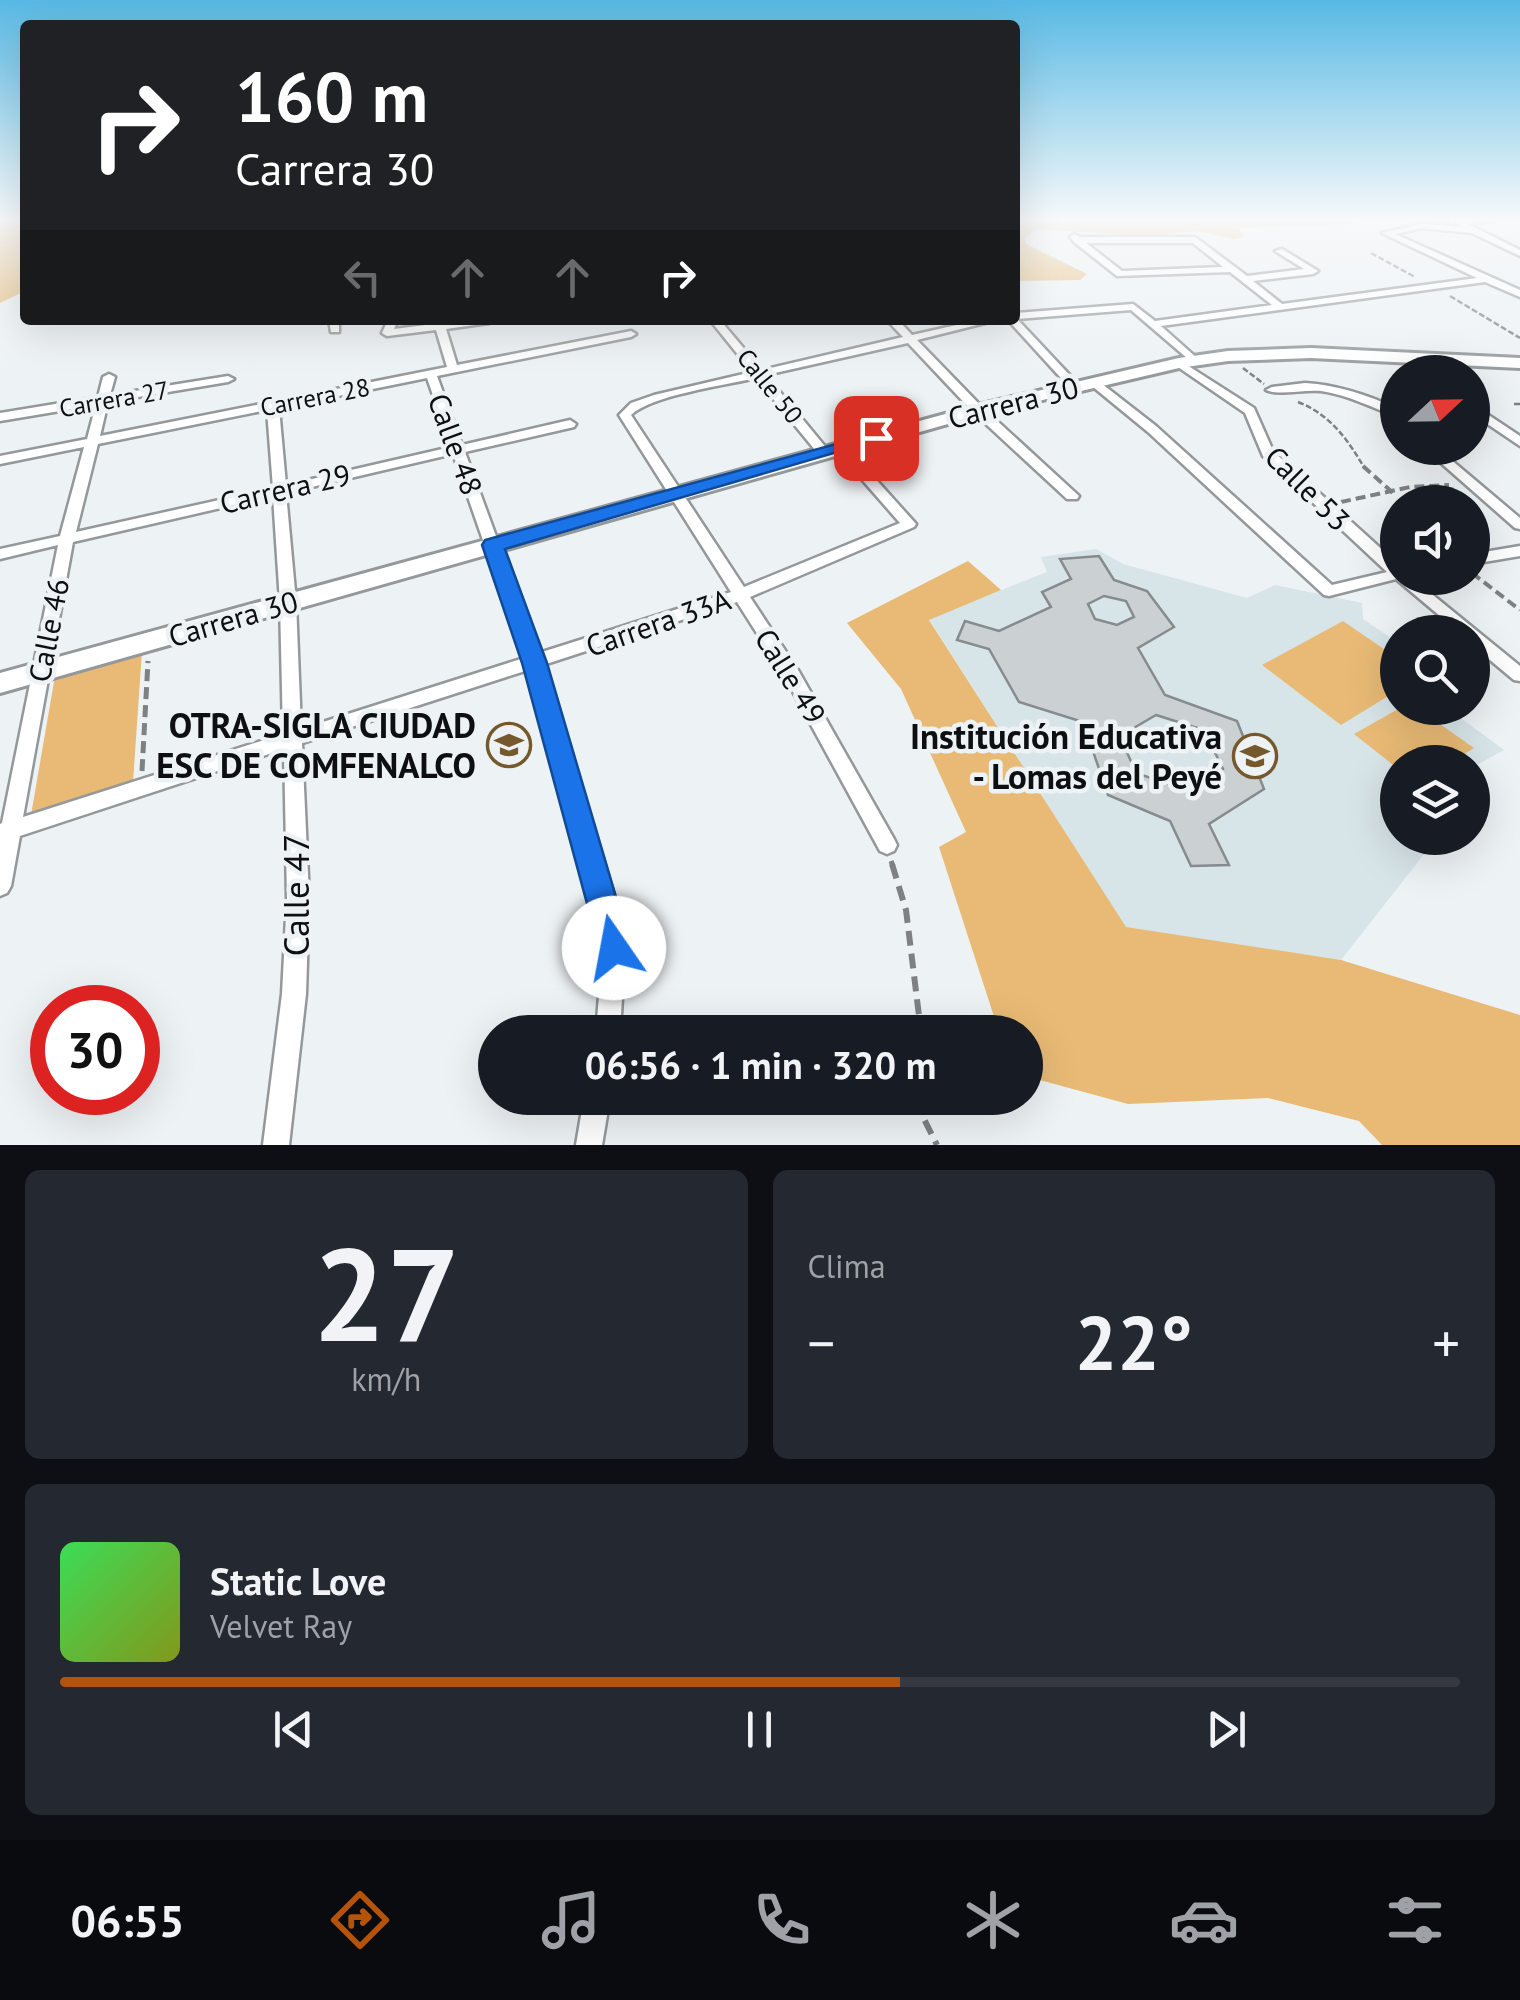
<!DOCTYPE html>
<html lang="es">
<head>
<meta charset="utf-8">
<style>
	:root { --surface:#171b24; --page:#242831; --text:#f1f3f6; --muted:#9ea1a6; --line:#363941; --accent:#b45309 }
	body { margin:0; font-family:"PT Sans",sans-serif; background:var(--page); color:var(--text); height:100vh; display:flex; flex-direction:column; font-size:38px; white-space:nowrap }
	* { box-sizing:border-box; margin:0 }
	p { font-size:32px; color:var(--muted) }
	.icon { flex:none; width:55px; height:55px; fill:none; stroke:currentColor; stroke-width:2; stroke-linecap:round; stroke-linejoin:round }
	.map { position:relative; height:1145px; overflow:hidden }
	.panel { display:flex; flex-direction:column; gap:25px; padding:25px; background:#0d0f14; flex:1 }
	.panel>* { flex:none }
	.hud { position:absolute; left:20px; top:20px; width:1000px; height:305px; border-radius:10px; box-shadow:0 10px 40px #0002; background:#202124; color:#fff; overflow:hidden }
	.needle { width:65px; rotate:68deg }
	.buttons { position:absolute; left:1380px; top:355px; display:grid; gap:20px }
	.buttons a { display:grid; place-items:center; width:110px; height:110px; border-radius:50%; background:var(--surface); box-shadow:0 10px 40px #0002; font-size:50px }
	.speed { position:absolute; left:30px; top:985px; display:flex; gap:20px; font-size:50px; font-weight:700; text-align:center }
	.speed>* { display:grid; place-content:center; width:130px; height:130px; border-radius:50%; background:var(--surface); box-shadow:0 10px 40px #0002; line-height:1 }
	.speed .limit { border:15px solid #d22; background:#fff; color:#111 }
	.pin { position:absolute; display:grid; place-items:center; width:85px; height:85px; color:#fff; margin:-42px; border-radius:20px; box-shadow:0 5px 15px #0006 }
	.me { position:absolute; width:110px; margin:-55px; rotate:348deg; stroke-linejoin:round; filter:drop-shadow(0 0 8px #0008) }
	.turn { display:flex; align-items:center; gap:35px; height:210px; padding:0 50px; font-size:45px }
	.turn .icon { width:130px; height:130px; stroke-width:2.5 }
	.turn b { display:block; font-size:70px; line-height:85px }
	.lanes { display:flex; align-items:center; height:95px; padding:0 50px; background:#0003; justify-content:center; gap:50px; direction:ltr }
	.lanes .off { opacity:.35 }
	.big { font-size:75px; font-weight:700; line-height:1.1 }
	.panel .tile { flex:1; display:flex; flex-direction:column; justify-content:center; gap:15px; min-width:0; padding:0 35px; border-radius:15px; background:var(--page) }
	.panel .dial { align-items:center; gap:0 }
	.dial b { font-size:130px; line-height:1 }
	.song { display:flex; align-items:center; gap:30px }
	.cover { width:120px; height:120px; border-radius:15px; background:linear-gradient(135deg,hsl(130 70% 55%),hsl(70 70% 35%)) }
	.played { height:10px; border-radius:5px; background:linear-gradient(90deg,var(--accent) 60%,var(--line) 60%) }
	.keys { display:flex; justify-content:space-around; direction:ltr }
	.heat { display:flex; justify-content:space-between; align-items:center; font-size:55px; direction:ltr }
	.panel .tiles { flex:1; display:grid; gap:25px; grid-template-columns:1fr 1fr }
	.tile:last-child { grid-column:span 2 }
	.trip { position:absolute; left:478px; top:1015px; width:565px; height:100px; border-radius:50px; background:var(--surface); box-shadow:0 10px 40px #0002; font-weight:700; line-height:100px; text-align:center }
	.tab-bar { display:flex; height:160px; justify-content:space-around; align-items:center; background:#090b0e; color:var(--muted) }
	.tab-bar .icon { width:70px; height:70px }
	.tab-bar .current { color:var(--accent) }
	.tab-bar b { font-size:45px; color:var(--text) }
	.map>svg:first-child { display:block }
</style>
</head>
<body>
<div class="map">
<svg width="1520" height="1145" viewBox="0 0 1520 1145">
	<rect width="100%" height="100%" fill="#edf2f4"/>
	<path fill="#d7e4e8" d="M1096,549L1123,564L1247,598L1275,585L1362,603L1363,619L1397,642L1398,708H1447L1504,750L1473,767L1472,762H1398V838H1431L1432,844L1341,960L1126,928L929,619L1047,572L1041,557Z"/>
	<path fill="#e8ba75" d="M0,218H25V291L0,303Z
		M1015,218H1354L1346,219L1355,224L1238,228L1245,236L1235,239L1195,231L1146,236L1037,229L1024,238L1026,244L1087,274L1080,280L1015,281Z
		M968,561L1001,590L929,620L1126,927L1341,960L1520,1015V1145H1382L1359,1121L1268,1098L1128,1104L1025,1076V1032H999L939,847L966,832L901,689L847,623Z
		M1343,621L1397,658L1398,690L1341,725L1262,665Z
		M142,651L133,782L31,815L55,676Z
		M1400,708H1417L1474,748L1452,762H1398L1397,768L1354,734Z"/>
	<path fill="#cbd0d2" stroke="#868b8c" stroke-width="2.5" fill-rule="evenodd" d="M1099,556L1114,580L1147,591L1174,627L1138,648L1165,695L1237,721L1264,789L1209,824L1229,865L1191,866L1170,821L1108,795L1083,722L1019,702L989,649L957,640L965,621L999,631L1051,607L1042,592L1071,579L1060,559ZM1104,596L1126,601L1134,617L1117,625L1095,619L1088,604ZM1156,715L1204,730L1223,769L1189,791L1136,773L1120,736Z"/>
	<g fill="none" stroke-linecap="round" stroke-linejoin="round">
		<defs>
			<path id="street" d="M1478,218H1501L1497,220L1468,224L1520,250V256L1472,233L1422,228L1395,234L1520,290V297L1485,282L1161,326L1198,359L1199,361L1194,364L1131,310L1017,319L1078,384L1080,386L1074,389L1070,388L1008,320H1015V313L1133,304L1155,321L1272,305L1230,272L1117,276L1074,242L1070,237L1074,234L1080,237H1195L1247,276L1304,269L1275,251L1282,249L1318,271L1313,274L1253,281L1282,304L1477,278L1382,233L1422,224L1463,227L1457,224V220ZM1086,243H1193L1223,267L1122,271Z
				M329,320H339V332H331Z
				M388,320H398L394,329L465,320H494L489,323L446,329L457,365L631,331L636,334L631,337L437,376L462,445L570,420L576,424L574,427L465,452L539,653L731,592L619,415L631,403L654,395L752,372L710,320H720L762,370L903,337L887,320H898L912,335L979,320H997L917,340L982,407L1079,496L1077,499H1067L974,413L908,343L766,375L828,450L830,453L824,457L820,456L756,378C726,385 652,395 631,415L744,587L900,523L837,451V445H845L916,524L914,527L750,597L798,670L894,839L897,845L894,851L887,854L880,851L786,679L737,602L543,665L615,898L625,948L620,1032H596L603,948L593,898L528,670L302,743L309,898L306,994L289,1145H263L282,994L287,898L284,749L20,836L11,886L7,893L0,896V824L2,823L58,545L0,559V549L60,536L84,447L0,464V456L87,439L96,405L0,421V413L98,397L103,377L109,374L115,377L110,395L228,376L234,379L228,382L108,402L100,436L447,367L436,330L387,336L382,333ZM427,378L451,447L286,485L279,408ZM267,410L273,488L76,532L98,444ZM453,454L524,658L301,729L296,602L286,493ZM273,496L280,602L283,734L23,817L73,542Z
				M1179,360L1254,408L1273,451L1398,564V578H1412L1520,666V681L1514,680L1472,645V632H1459L1396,579L1329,596L1324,595L1148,432L1087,382L1093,379L1097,380L1156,426L1332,585L1387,572L1263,456L1245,413L1175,365V361Z
				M1305,383C1338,385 1368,395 1398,409V417C1372,408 1349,395 1321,391C1305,389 1278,396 1266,390L1272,387Z
				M1484,412L1520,436V446L1480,419L1478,416Z
				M1424,448H1437L1520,518V529L1515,528Z
				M1520,546V556L1472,564V554Z
				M584,1098H610L602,1145H576Z"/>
			<path id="secondary" d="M1311,348L1520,358V368L1311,358L1228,361L1179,368L983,414L0,693V673L978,405L1179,358L1228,351Z"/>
		</defs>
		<use href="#street" stroke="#94989a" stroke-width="5"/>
		<use href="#secondary" stroke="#94989a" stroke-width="6"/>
		<path stroke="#7e8182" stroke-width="2.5" stroke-dasharray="6 2.5" stroke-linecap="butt" d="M1371,253L1415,277
			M1450,296L1520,338
			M1243,368L1264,384
			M1298,402C1331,415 1348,440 1365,469
			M1514,404H1520"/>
		<path stroke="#7e8182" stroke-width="4" stroke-dasharray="10 5" stroke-linecap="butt" d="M1363,466L1393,493
			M1341,502L1410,487L1449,485
			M1472,573L1520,610"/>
		<path stroke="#7e8182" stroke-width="5" stroke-dasharray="12 6" stroke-linecap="butt" d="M142,771L148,661
			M891,861L893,866"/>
		<path stroke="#7e8182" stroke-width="6" stroke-dasharray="15 8" stroke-linecap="butt" d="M892,864L906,910L921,1032
			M922,1098L923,1117L937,1145"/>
		<use href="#street" fill="#fff" fill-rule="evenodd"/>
		<use href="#secondary" fill="#fff" fill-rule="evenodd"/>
	</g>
	<linearGradient id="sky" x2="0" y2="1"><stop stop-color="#58b9e4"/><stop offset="0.58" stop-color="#f7f9fa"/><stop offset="1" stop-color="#f7f9fa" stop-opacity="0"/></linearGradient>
	<rect width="1520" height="378" fill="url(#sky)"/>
	<path fill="#1a73e8" stroke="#114b97" stroke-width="2.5" d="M869,435L885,438L505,549L547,663L631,948L626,959L614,964L602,959L522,663L482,545L485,540Z"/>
	<defs>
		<symbol id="school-ring" viewBox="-11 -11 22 22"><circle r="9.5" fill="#edf2f4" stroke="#75582b" stroke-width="1.5"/><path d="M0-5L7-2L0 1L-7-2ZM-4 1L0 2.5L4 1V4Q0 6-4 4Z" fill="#75582b"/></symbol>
	</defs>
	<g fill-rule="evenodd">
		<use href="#school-ring" x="484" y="720" width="50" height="50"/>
		<use href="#school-ring" x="1230" y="731" width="50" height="50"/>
	</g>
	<g text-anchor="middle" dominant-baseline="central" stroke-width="9" stroke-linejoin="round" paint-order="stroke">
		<g font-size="25" fill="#0e0f10" stroke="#edf2f4">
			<text transform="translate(770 386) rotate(51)">Calle 50</text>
			<text transform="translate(315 397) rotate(-11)">Carrera 28</text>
			<text transform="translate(114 399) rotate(-10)">Carrera 27</text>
		</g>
		<g font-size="30" fill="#0e0f10" stroke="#edf2f4">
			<text transform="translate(1013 402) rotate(-14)">Carrera 30</text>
			<text transform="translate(456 444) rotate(70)">Calle 48</text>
			<text transform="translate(285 488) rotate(-13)">Carrera 29</text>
			<text transform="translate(1308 488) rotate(45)">Calle 53</text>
			<text transform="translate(233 618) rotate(-16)">Carrera 30</text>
			<text transform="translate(658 622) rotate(-19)">Carrera 33A</text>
			<text transform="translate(48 630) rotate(-79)">Calle 46</text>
			<text transform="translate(791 676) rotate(58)">Calle 49</text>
		</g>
		<g font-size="35" font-weight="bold" fill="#0e0f10" stroke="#edf2f4" text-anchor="end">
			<text x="476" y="725">OTRA-SIGLA CIUDAD<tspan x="476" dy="40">ESC DE COMFENALCO</tspan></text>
			<text x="1222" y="736">Institución Educativa<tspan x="1222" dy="40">- Lomas del Peyé</tspan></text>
		</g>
		<g font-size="35" fill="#0e0f10" stroke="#edf2f4">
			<text transform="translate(296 895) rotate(-90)">Calle 47</text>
		</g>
	</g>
</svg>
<div class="buttons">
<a><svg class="needle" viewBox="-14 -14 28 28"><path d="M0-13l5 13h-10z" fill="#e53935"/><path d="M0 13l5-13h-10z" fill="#9ea1a6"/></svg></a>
<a><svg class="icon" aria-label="sound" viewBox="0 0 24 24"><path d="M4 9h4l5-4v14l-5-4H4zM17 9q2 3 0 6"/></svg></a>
<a><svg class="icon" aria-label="search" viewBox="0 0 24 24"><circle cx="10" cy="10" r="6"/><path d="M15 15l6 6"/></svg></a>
<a><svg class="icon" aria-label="layers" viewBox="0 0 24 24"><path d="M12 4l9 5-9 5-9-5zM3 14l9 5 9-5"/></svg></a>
</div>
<div class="speed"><div class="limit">30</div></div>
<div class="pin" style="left:876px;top:438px;background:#d93025"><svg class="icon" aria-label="arrive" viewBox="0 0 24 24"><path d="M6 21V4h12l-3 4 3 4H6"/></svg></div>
<svg class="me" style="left:614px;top:948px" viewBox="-20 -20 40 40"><circle r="19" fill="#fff"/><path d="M0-13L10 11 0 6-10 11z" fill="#1a73e8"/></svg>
<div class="trip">06:56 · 1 min · 320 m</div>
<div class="hud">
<div class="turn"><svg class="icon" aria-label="right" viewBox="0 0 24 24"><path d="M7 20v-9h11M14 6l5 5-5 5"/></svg><div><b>160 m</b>Carrera 30</div></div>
<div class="lanes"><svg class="icon off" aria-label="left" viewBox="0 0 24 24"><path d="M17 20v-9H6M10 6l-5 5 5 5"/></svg><svg class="icon off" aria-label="ahead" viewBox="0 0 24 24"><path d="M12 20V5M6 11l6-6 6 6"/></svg><svg class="icon off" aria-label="ahead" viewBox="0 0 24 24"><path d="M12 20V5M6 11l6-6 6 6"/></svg><svg class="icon" aria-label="right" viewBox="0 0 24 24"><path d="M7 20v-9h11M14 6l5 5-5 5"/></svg></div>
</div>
</div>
<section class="panel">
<div class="tiles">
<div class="tile dial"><b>27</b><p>km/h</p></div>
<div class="tile"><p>Clima</p>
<div class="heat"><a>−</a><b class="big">22°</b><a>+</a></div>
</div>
<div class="tile">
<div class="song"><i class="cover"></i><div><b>Static Love</b><p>Velvet Ray</p></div></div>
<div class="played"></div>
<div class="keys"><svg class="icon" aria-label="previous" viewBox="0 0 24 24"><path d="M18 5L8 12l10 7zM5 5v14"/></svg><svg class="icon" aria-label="pause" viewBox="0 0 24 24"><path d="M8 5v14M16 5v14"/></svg><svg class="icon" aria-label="next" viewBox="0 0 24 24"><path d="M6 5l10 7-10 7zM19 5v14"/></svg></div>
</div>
</div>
</section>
<nav class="tab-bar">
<b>06:55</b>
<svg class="icon current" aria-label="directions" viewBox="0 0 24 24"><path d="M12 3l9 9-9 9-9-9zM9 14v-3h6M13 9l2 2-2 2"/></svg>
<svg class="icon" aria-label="music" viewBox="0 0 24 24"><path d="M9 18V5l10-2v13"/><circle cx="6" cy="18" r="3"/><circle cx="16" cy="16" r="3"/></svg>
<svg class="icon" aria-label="phone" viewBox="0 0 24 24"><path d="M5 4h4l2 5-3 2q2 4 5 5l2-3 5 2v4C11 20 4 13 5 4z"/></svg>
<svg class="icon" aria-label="climate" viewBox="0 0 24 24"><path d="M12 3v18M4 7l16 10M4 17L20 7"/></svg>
<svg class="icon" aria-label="car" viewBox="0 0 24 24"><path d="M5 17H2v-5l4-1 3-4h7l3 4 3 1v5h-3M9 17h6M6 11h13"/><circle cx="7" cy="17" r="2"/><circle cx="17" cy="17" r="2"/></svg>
<svg class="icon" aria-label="filters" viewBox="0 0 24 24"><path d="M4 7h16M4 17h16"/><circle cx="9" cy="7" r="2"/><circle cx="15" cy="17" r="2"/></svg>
</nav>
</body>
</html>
